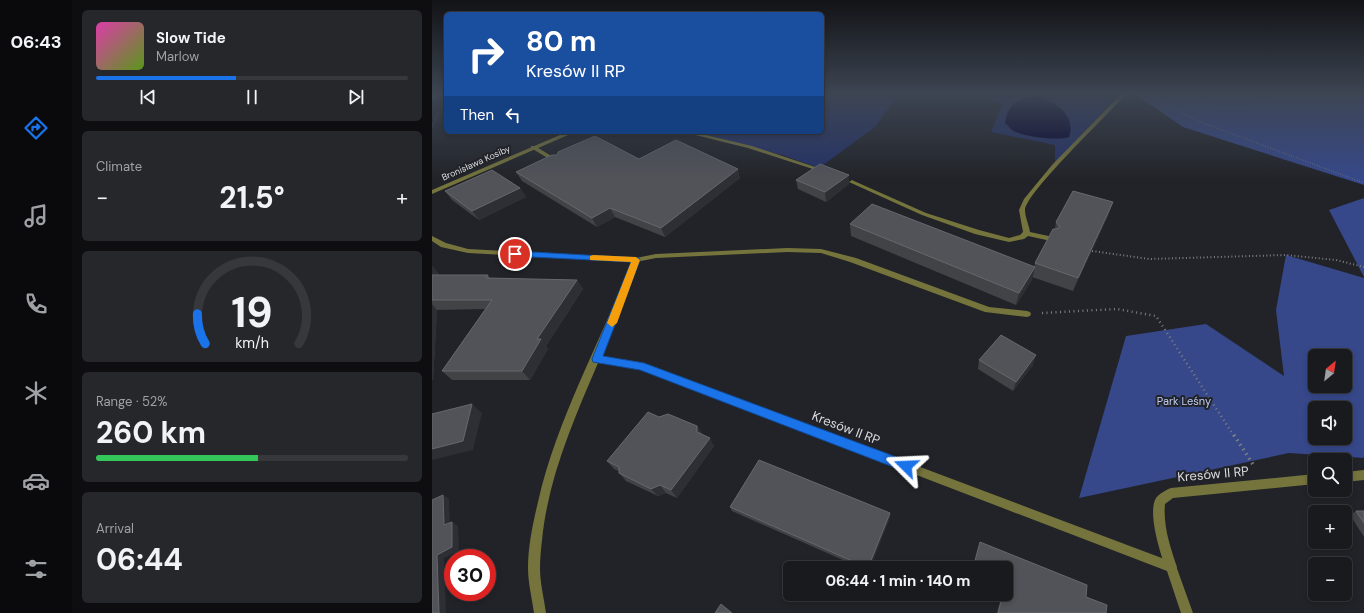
<!DOCTYPE html>
<html lang="en">
<head>
<meta charset="utf-8">
<style>
	:root { --surface:#191a1e; --page:#26272b; --text:#f1f3f6; --muted:#9fa1a4; --line:#37383c; --accent:#1a73e8 }
	body { margin:0; font-family:"DM Sans",sans-serif; background:var(--page); color:var(--text); height:100vh; display:flex; flex-direction:column; font-size:15px; white-space:nowrap }
	* { box-sizing:border-box; margin:0 }
	p { font-size:13px; color:var(--muted) }
	.icon { flex:none; width:22px; height:22px; fill:none; stroke:currentColor; stroke-width:2; stroke-linecap:round; stroke-linejoin:round }
	.map { position:relative; flex:1; overflow:hidden }
	.drawer { display:flex; flex-direction:column; gap:10px; padding:10px; background:#0e0e10; width:360px }
	.drawer>* { flex:none }
	.hud { position:absolute; left:12px; top:12px; width:380px; height:122px; border-radius:6px; box-shadow:0 2px 6px #0003,0 0 0 1px var(--line); background:#1a4fa0; color:#fff; overflow:hidden }
	.needle { width:26px; rotate:29deg }
	.tools { position:absolute; left:876px; top:349px; display:grid; gap:8px }
	.tools a { display:grid; place-items:center; width:44px; height:44px; border-radius:6px; background:var(--surface); box-shadow:0 2px 6px #0003,0 0 0 1px var(--line); font-size:20px }
	.speed { position:absolute; left:12px; top:549px; display:flex; gap:8px; font-size:20px; font-weight:700; text-align:center }
	.speed>* { display:grid; place-content:center; width:52px; height:52px; border-radius:50%; background:var(--surface); box-shadow:0 2px 6px #0003,0 0 0 1px var(--line); line-height:1 }
	.speed .limit { border:6px solid #d22; background:#fff; color:#111 }
	.pin { position:absolute; display:grid; place-items:center; width:34px; height:34px; color:#fff; margin:-17px; border:2px solid #fff; border-radius:50%; box-shadow:0 1px 4px #0007 }
	.me { position:absolute; width:44px; margin:-22px; rotate:291deg; stroke-linejoin:round; filter:drop-shadow(0 0 3px #0008) }
	.turn { display:flex; align-items:center; gap:14px; height:84px; padding:0 16px; font-size:18px }
	.turn .icon { width:52px; height:52px; stroke-width:2.5 }
	.turn b { display:block; font-size:28px; line-height:34px }
	.then { display:flex; align-items:center; height:38px; padding:0 16px; background:#0003; gap:8px; font-size:15px }
	.big { font-size:30px; font-weight:700; line-height:1.1 }
	.drawer .widget { flex:1; display:flex; flex-direction:column; justify-content:center; gap:6px; min-width:0; padding:0 14px; border-radius:6px; background:var(--page) }
	.drawer .dial { align-items:center; gap:0 }
	.dial svg { height:104px; overflow:visible; fill:none; stroke:var(--line); stroke-width:7; stroke-linecap:round; text-anchor:middle }
	.dial text { fill:var(--text); stroke:none }
	.song { display:flex; align-items:center; gap:12px }
	.cover { width:48px; height:48px; border-radius:6px; background:linear-gradient(135deg,hsl(320 70% 55%),hsl(90 70% 35%)) }
	.played { height:4px; border-radius:2px; background:linear-gradient(90deg,var(--accent) 45%,var(--line) 45%) }
	.keys { display:flex; justify-content:space-around; direction:ltr }
	.heat { display:flex; justify-content:space-between; align-items:center; font-size:22px; direction:ltr }
	.charge { height:6px; border-radius:3px; background:linear-gradient(90deg,#34c759 52%,var(--line) 0) }
	.trip { position:absolute; left:351px; top:561px; width:230px; height:40px; border-radius:6px; background:var(--surface); box-shadow:0 2px 6px #0003,0 0 0 1px var(--line); font-weight:700; line-height:40px; text-align:center }
	main { display:flex; flex:1; min-height:0 }
	.menu { display:flex; flex-direction:column; width:72px; justify-content:space-around; align-items:center; background:#0a0a0c; color:var(--muted) }
	.menu .icon { width:28px; height:28px }
	.menu .selected { color:var(--accent) }
	.menu b { font-size:18px; color:var(--text) }
	.map>svg:first-child { display:block }
</style>
</head>
<body>
<main>
<nav class="menu">
<b>06:43</b>
<svg class="icon selected" aria-label="directions" viewBox="0 0 24 24"><path d="M12 3l9 9-9 9-9-9zM9 14v-3h6M13 9l2 2-2 2"/></svg>
<svg class="icon" aria-label="music" viewBox="0 0 24 24"><path d="M9 18V5l10-2v13"/><circle cx="6" cy="18" r="3"/><circle cx="16" cy="16" r="3"/></svg>
<svg class="icon" aria-label="phone" viewBox="0 0 24 24"><path d="M5 4h4l2 5-3 2q2 4 5 5l2-3 5 2v4C11 20 4 13 5 4z"/></svg>
<svg class="icon" aria-label="climate" viewBox="0 0 24 24"><path d="M12 3v18M4 7l16 10M4 17L20 7"/></svg>
<svg class="icon" aria-label="car" viewBox="0 0 24 24"><path d="M5 17H2v-5l4-1 3-4h7l3 4 3 1v5h-3M9 17h6M6 11h13"/><circle cx="7" cy="17" r="2"/><circle cx="17" cy="17" r="2"/></svg>
<svg class="icon" aria-label="filters" viewBox="0 0 24 24"><path d="M4 7h16M4 17h16"/><circle cx="9" cy="7" r="2"/><circle cx="15" cy="17" r="2"/></svg>
</nav>
<section class="drawer">
<div class="widget">
<div class="song"><i class="cover"></i><div><b>Slow Tide</b><p>Marlow</p></div></div>
<div class="played"></div>
<div class="keys"><svg class="icon" aria-label="previous" viewBox="0 0 24 24"><path d="M18 5L8 12l10 7zM5 5v14"/></svg><svg class="icon" aria-label="pause" viewBox="0 0 24 24"><path d="M8 5v14M16 5v14"/></svg><svg class="icon" aria-label="next" viewBox="0 0 24 24"><path d="M6 5l10 7-10 7zM19 5v14"/></svg></div>
</div>
<div class="widget"><p>Climate</p>
<div class="heat"><a>−</a><b class="big">21.5°</b><a>+</a></div>
</div>
<div class="widget dial"><svg viewBox="0 0 100 80">
<path d="M14 69A42 42 0 1 1 86 69"/>
<path d="M14 69A42 42 0 0 1 8 46" stroke="#1a73e8"/>
<text x="50" y="56" font-size="32" font-weight="700">19</text>
<text x="50" y="72" font-size="11">km/h</text>
</svg></div>
<div class="widget"><p>Range · 52%</p><b class="big">260 km</b><div class="charge"></div></div>
<div class="widget"><p>Arrival</p><b class="big">06:44</b></div>
</section>
<div class="map">
<svg width="932" height="613" viewBox="0 0 932 613">
	<rect width="100%" height="100%" fill="#212328"/>
	<path fill="#243268" d="M390,94H467L443,127L387,168L350,155L262,132H390Z
		M535,94H687L623,163V145L559,132L571,103Z"/>
	<path fill="#36488a" fill-rule="evenodd" d="M703,94H932V185L751,127Z
		M932,198V277L897,210Z
		M854,255L932,278V458L857,453L647,498L694,336L774,324L852,376L844,310ZM883,356H913V386H883ZM883,408H913V438H883Z"/>
	<path fill="#03012e" d="M604,96C622,100 645,116 637,137C625,141 591,137 580,130C578,128 575,125 573,123C576,103 585,99 604,96Z"/>
	<g fill="none" stroke-linecap="round" stroke-linejoin="round">
		<path stroke="#7d7f83" stroke-width="1.5" stroke-dasharray="0.5 2" stroke-linecap="butt" d="M724,94L730,101L763,120L932,183
			M755,94C790,115 817,112 852,94
			M834,94L846,98
			M0,127L7,111"/>
		<path stroke="#7d7f83" stroke-width="2" stroke-dasharray="1 2.5" stroke-linecap="butt" d="M660,251L717,259L854,255L904,260L932,267"/>
		<path stroke="#7d7f83" stroke-width="2.5" stroke-dasharray="1 3.5" stroke-linecap="butt" d="M610,313L685,309L724,316L802,436"/>
		<path stroke="#7d7f83" stroke-width="3.5" stroke-dasharray="1.5 4" stroke-linecap="butt" d="M802,435L822,466"/>
		<path fill="#75743c" fill-rule="evenodd" d="M689,94H694C678,113 594,192 593,210C593,217 597,225 598,232L621,237L623,239L621,241H619L596,236L592,239L577,242L543,234L490,215L417,182L420,180L422,181L494,213L547,230L577,238L588,235L591,232L587,210L592,199L620,165Z
			M99,146H103L129,162L128,163H124L99,148Z
			M355,248L389,249L424,258L557,307L595,311L598,312L599,314L598,316L595,317L553,312L418,262L389,253L355,252L224,258L204,262L200,260L204,258L224,254Z
			M932,470V480L913,482V472Z
			M883,474V484L741,498L733,504C731,526 738,546 745,567L743,571L739,573L735,571C729,556 715,513 724,498C727,494 734,490 739,488Z"/>
		<path fill="#75743c" fill-rule="evenodd" d="M135,132H143L0,194V190Z
			M251,132H261L320,146L395,171L394,172H390L316,148Z
			M0,236L14,243L36,249L207,258L208,260L194,296L169,356L212,363L743,563L761,613H749L735,571L208,369L166,363C142,419 116,478 110,540C109,549 108,558 108,568C108,583 112,598 114,613H102C100,598 96,583 96,568C96,546 101,523 106,502C125,418 169,342 199,262L36,253L9,247L0,241Z"/>
		<path fill="#75743c" fill-rule="evenodd" d="M0,94H3L2,98H0Z"/>
	</g>
	<path fill="#414347" d="M207,159L308,178L233,237L183,217L165,227L90,181L84,172Z
		M364,180L417,184L394,202L366,189Z
		M88,188L94,197L47,220L20,200L13,191Z
		M681,202L676,216L641,291L600,277V280L584,305L419,236L418,224L602,267L603,263L623,229L624,222Z
		M0,266L7,274V275H56L58,278L145,280L151,289L114,346L116,349L98,380H20L10,371L53,309L5,310L1,380H0Z
		M547,360L601,365L581,391L546,369Z
		M227,417L265,426L270,434L282,446L245,498L234,493L226,496L194,481L187,473V471L182,469L175,461Z
		M298,507L458,517L438,568H429L300,511Z
		M924,511H932V537L918,515Z
		M570,594L654,597L674,613H565Z"/>
	<path fill="#2d2f34" d="M306,169L308,178L233,237L229,228Z
		M417,175V184L394,202L393,192Z
		M88,188L94,197L47,220L40,211Z
		M681,202L676,216L641,291L646,278Z
		M178,208L183,217L165,227L160,218Z
		M0,266L7,274L6,285L0,278Z
		M603,267L600,280L584,305L587,293Z
		M145,280L151,289L114,346L116,349L98,380L90,371L105,339Z
		M0,304L5,310L1,380L0,379Z
		M604,355L601,365L581,391L584,382Z
		M40,404L50,413L41,450L0,460V449Z
		M265,426L270,435L265,432Z
		M278,438L282,446L245,498L239,490Z
		M228,485L234,493L226,496L219,489Z
		M11,495L17,499L18,529L12,525Z
		M458,513V517L438,568H436Z
		M20,522L26,526L27,551L12,558L14,613H7L5,555Z"/>
	<path fill="#515358" stroke="#66686d" d="M163,136L207,159L244,140L306,169L229,228L178,208L160,218L84,172L120,155H125L126,152Z
		M388,164L417,175L393,192L364,180Z
		M60,170L88,188L40,211L13,191Z
		M641,191L681,202L646,278L603,263L621,229H625L628,227L624,222Z
		M440,204L603,267L587,293L418,224Z
		M0,275H56L54,278L145,280L105,339H109L90,371H10L60,300H0Z
		M569,335L604,355L584,382L547,360Z
		M40,404L31,441L0,449V414Z
		M216,412L227,417L236,414L265,426V432L278,438L239,490L228,485L219,489L187,473V467L175,461Z
		M327,460L458,513L436,568L298,507Z
		M11,495L12,525L20,522V547L5,555L7,613H0V500Z
		M924,511H932V523Z
		M548,542L655,585L654,597L675,605L674,613H566L571,594H574V568H541Z
		M289,604L300,613H283Z"/>
	<linearGradient id="sky" x2="0" y2="1"><stop stop-color="#121316"/><stop offset="0.52" stop-color="#3d4553"/><stop offset="1" stop-color="#3d4553" stop-opacity="0"/></linearGradient>
	<rect width="932" height="180" fill="url(#sky)"/>
	<path fill="#1a73e8" stroke="#114b97" d="M83,251L207,258L208,260L171,356L212,363L478,462L480,466L478,470L474,472L208,370L161,362L160,359L199,262L80,256L79,254Z"/>
	<path fill="#f59e0b" d="M161,255L204,257L208,260L185,323L180,327L175,323L199,262L158,260V256Z"/>
	<g text-anchor="middle" dominant-baseline="central" stroke-width="4" stroke-linejoin="round" paint-order="stroke">
		<g font-size="9" fill="#dadcdf" stroke="#212328">
			<text transform="translate(44 163) rotate(-24)">Bronisława Kosiby</text>
		</g>
		<g font-size="11" fill="#beccf3" stroke="#212328">
			<text x="752" y="401">Park Leśny</text>
		</g>
		<g font-size="13" fill="#dadcdf" stroke="#212328">
			<text transform="translate(414 428) rotate(21)">Kresów II RP</text>
			<text transform="translate(781 474) rotate(-5)">Kresów II RP</text>
		</g>
	</g>
</svg>
<div class="tools">
<a><svg class="needle" viewBox="-14 -14 28 28"><path d="M0-13l5 13h-10z" fill="#e53935"/><path d="M0 13l5-13h-10z" fill="#9fa1a4"/></svg></a>
<a><svg class="icon" aria-label="sound" viewBox="0 0 24 24"><path d="M4 9h4l5-4v14l-5-4H4zM17 9q2 3 0 6"/></svg></a>
<a><svg class="icon" aria-label="search" viewBox="0 0 24 24"><circle cx="10" cy="10" r="6"/><path d="M15 15l6 6"/></svg></a>
<a>+</a>
<a>−</a>
</div>
<div class="speed"><div class="limit">30</div></div>
<div class="pin" style="left:83px;top:254px;background:#d93025"><svg class="icon" aria-label="arrive" viewBox="0 0 24 24"><path d="M6 21V4h12l-3 4 3 4H6"/></svg></div>
<svg class="me" style="left:474px;top:466px" viewBox="-20 -20 40 40"><path d="M0-17L14 15 0 8-14 15z" fill="#1a73e8" stroke="#fff" stroke-width="4"/></svg>
<div class="trip">06:44 · 1 min · 140 m</div>
<div class="hud">
<div class="turn"><svg class="icon" aria-label="right" viewBox="0 0 24 24"><path d="M7 20v-9h11M14 6l5 5-5 5"/></svg><div><b>80 m</b>Kresów II RP</div></div>
<div class="then">Then<svg class="icon" aria-label="left" viewBox="0 0 24 24"><path d="M17 20v-9H6M10 6l-5 5 5 5"/></svg></div>
</div>
</div>
</main>
</body>
</html>
